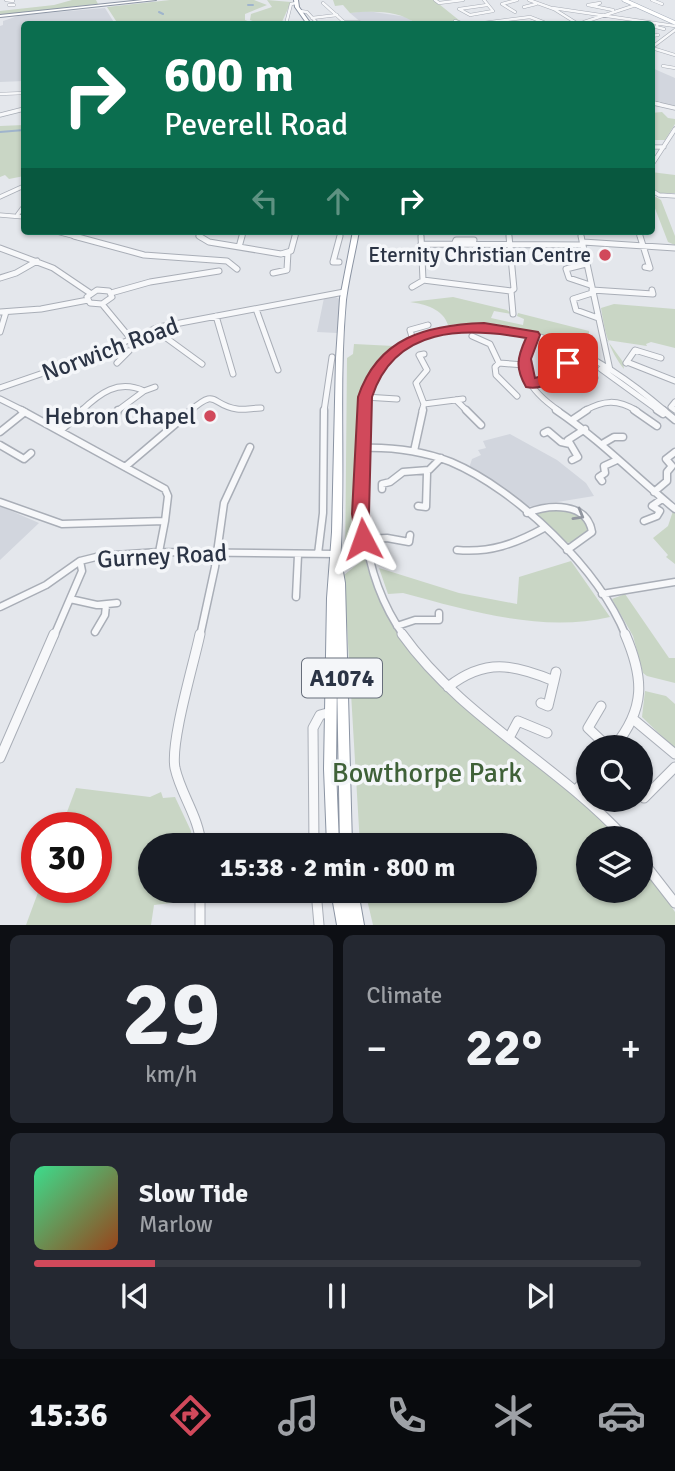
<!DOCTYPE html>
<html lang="en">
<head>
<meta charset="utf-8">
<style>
	:root { --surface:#171b24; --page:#242831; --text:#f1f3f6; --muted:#9ea1a6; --line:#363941; --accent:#d1495b }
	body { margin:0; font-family:Signika,sans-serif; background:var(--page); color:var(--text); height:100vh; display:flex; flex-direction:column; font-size:26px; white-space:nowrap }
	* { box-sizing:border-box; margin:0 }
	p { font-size:23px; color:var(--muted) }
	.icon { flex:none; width:38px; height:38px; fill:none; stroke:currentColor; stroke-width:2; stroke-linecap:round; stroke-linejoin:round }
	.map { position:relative; height:925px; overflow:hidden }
	.side { display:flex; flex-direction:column; gap:10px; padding:10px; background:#0d0f14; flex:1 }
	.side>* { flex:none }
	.hud { position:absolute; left:21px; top:21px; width:634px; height:214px; border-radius:7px; box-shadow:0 2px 5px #0004; background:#0b6e4f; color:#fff; overflow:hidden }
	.buttons { position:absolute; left:576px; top:735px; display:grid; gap:14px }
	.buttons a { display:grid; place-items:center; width:77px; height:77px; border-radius:50%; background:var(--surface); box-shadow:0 2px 5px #0004; font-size:35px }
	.speed { position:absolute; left:21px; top:812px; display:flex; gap:14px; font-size:35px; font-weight:700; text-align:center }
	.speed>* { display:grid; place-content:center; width:91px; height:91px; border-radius:50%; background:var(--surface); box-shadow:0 2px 5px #0004; line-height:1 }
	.speed .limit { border:10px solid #d22; background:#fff; color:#111 }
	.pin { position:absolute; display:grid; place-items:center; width:60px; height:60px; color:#fff; margin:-30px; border-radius:14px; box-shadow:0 4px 10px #0006 }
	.me { position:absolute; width:77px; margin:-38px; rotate:356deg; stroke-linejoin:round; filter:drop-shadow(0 0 5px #0008) }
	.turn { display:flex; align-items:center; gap:24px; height:147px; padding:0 28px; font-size:32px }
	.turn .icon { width:91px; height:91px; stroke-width:2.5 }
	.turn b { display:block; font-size:49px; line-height:60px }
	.lanes { display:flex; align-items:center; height:66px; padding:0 28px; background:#0003; justify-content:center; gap:35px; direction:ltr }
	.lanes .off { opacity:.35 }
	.big { font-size:52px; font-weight:700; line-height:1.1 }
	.side .tile { flex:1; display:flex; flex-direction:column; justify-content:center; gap:10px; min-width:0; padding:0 24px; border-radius:10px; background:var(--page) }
	.side .dial { align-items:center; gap:0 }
	.dial b { font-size:91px; line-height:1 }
	.song { display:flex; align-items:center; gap:21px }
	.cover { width:84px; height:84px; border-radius:10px; background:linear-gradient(135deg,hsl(150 70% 55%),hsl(20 70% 35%)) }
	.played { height:7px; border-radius:4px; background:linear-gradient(90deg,var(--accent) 20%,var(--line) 20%) }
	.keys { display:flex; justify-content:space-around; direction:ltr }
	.heat { display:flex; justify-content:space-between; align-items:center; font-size:38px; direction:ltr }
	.side .tiles { flex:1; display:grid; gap:10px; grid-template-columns:1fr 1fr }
	.tile:last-child { grid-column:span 2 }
	.trip { position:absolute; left:138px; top:833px; width:399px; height:70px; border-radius:35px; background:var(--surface); box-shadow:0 2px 5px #0004; font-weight:700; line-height:70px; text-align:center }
	.tab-bar { display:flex; height:112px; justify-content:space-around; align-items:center; background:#090b0e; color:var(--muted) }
	.tab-bar .icon { width:49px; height:49px }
	.tab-bar .current { color:var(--accent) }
	.tab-bar b { font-size:32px; color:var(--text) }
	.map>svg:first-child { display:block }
</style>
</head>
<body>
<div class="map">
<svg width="675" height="925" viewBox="0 0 675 925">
	<rect width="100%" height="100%" fill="#e4e7ec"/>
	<path fill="#d2d6de" d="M105,8L115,24H24V81L0,82V26L3,25V21L21,15Z
		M367,11L407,17L416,24H363L350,13Z
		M652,68L675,78V106L651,101Z
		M333,296L340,299L337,333L317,332L324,298Z
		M510,434L557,460L586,483L594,496L527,507L497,483L469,468L472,459L481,455L478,450L486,448L483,441Z
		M0,506L39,523L0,560Z"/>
	<path fill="#c9d6c5" d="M72,0H96L98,4L0,15V11L54,5Z
		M170,0H254L267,5L245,14V20L255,24H118L107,7Z
		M267,0L291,2L281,24H261L250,20L251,14L272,7Z
		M333,0H434L460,21L416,24C399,10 372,11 350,13L343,5L335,6Z
		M662,112L668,118L675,119V124L665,140H651V113Z
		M24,125V176L9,179L5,175L0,177V126Z
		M651,172L675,175V193H655Z
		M656,197L661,200L675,236V245L668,242L651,198Z
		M453,297L507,310L512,314L494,311L491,318L523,325L524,319L517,316L518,313L589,331V335L565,337L567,343C529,328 489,320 448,325C443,309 425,304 410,302Z
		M614,304L675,309V348L651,342L646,344L647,346L607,340L623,362L624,369C608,348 605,333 601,308Z
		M354,344L394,346C383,355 372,366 367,379C352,411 357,518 363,553L345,570L347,358L353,354Z
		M556,510C571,512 585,514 589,530C584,537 573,545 564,542L537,514L540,511Z
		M673,511L675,512V564L666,557L668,555L653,538L668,526Z
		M365,558C393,673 497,730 582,800C595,811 607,826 620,838H588V891H640L641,863L675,912V925H373L365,891H525V845H360L344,575Z
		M571,561L610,617C542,633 470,611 403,593L388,594L379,568L459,593L517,604L519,577Z
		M625,594L669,658H675V683L647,676L643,673L633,636L612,599Z
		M645,691L666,696L675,704V749L642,717Z
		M76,788L150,797L161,792L163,798L175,797L191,831L192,845H150V891H190V901L154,905L151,925H26L40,887H96V828H61Z"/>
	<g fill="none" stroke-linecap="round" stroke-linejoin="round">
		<path stroke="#9fb4cc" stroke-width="2" d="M248,5H253
			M159,12L163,14
			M0,132L24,130"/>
		<defs>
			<path id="minor-far4" d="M6,0L13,1
				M435,0L439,3L463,0
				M484,0L493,11L470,15L459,9L487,5
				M529,0L554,9L578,24
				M652,0L662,4
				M323,3L344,22H359
				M9,5H14
				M596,5L600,3L588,5L613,10
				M524,7L536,4
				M553,8L675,26
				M300,11L307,12L318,24
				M515,12L502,4L517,0
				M312,18L337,15
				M455,21L464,24
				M584,22L636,5
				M286,24L291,4L296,3
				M476,24L530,17L548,24
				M562,24L576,23
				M658,24L656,27L664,29
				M651,36L658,35
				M651,48L675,30
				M652,48L675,55
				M663,66L675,68
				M0,94L24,93
				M651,102L660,104"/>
			<path id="minor-far3" d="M653,103L675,108
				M0,115L24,109
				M651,147H664
				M651,166L675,129
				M651,190L659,195L675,196
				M0,197L24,186
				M18,214L24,206
				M0,215L24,217
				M53,231L80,238
				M196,231L201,238
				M421,231V238
				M508,231L509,238
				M580,231L582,238
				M638,231L640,238
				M242,238L244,231
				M295,238L297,231
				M339,238L341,231"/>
			<path id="minor-far2" d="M74,236L144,255L227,261L237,269
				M199,236L209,242L281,254L291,251L295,236
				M421,236L423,280L511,291
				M509,236L514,289L511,291L513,314
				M581,236L610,370
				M640,236L650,268L645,267
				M583,242L675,248
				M421,244L583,245
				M454,245L456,240H474
				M239,247L242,236
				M0,248L53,268L90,293
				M458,250H474L478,245
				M339,262H333L340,236
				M586,264L566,269L569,278L590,285
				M273,273L287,270L288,252
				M0,278L16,273L37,261
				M412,287L424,280
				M97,290L109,291L112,297L102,304L90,303L87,297Z
				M592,290L653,294L652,290
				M111,293L150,282L219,271
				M592,293L573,299L576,310L598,318
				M102,304L131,339
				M256,309L278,370
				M0,312L41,309L88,300
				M216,316L233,374
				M154,329L202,364
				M0,332L6,312
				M534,335C514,370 529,390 559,411
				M472,336L490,344L499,363L524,365
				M413,340L410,330L428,325
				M627,362L675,381
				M117,363L129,351
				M499,363L495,367L496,375L517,396
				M568,363L595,378
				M626,363L635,350L661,358
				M601,369L659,411
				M531,384L550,379L568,363L560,359
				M0,388L87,358L159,327L344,292
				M144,391L155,387
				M365,397L397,399
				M0,399L24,411
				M456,400L467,411
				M675,402L671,407L675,410
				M424,404L463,399
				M81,411C100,393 118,379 144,391L117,411
				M190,411C218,387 210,405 237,409C244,410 253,408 261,408
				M324,411L332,357
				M364,411C370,316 491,317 558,343C598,358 633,383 665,411
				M422,411L424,404L416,383L427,370L419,355L424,354
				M584,411C604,400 617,399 637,411"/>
			<path id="minor-far1" d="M21,410L165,489L168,496L165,521
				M364,410C360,489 355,567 404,636
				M466,410L481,425
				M556,410C599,439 635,476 675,509
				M634,410L657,426
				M657,410L663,414
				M663,410L675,420
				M116,416L118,410
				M572,420L587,410
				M61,430L83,410
				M0,432L25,412
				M544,433L548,431L561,442L570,444
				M602,444L614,437H623
				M0,445L24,459L31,453
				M362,448C393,447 422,451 451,462C517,490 599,569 626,636
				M414,451L423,410
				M572,460L578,457L568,440L585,429
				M125,467L192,410
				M602,481L599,477L605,473L604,466L617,460
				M382,489V484L390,482L403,472L429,470L441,458
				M654,492L667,481V472L672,466L666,459L675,452
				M0,502L62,524L165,521L159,552
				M418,506L426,507L427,473
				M527,513C550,504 587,502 592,532L567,550
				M644,521L657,516L660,511L652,506L662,499
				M363,539L387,538L409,542L410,535
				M457,550C490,553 515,544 544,528
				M318,554L323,513L324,410
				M602,594L675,582
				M296,597L298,555
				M70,599L97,605L117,603
				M0,607L46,585L80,561L100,556L159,552L337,554
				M397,626L415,620H439V613
				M95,632L105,615L106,605
				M54,636L82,571L80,561
				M200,636L215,567L224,503L250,447"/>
			<path id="minor" d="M200,634C194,663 170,742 175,768C181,795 199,817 201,845
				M402,634C462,718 556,763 625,838
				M448,687C485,658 513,664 554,681L556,672
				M541,703L548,706L554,681
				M601,706L588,728L608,747
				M633,719L675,754
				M509,738L518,721L547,733
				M614,747C646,708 644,678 625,634
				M0,758L54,634
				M577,789L588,777
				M644,798L675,767
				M314,845L313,728L320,715L331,712
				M640,858L675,903
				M200,891V925
				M316,891L319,925"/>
			<path id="major" d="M624,0L675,23"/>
			<path id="highway" d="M143,0H156L0,17V15Z
				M294,0H298L299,7L311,24H307L295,7Z
				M353,231H359C355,254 349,277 346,300C338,387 346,475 340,563L342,566L345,583L352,845H340L337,676L336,769L339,845H327L324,769L327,598L332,532L336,358L340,298Z
				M331,891H358L364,925H337Z"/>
		</defs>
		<use href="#minor-far4" stroke="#a9aeb7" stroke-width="3.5"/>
		<use href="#minor-far3" stroke="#a9aeb7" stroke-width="5"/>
		<use href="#minor-far2" stroke="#a9aeb7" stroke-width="7"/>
		<use href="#minor-far1" stroke="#a9aeb7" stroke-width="9"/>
		<use href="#minor" stroke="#a9aeb7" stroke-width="11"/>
		<use href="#major" stroke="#a3abb8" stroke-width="4.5"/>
		<use href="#highway" stroke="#8b94a3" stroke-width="2"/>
		<use href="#minor-far4" stroke="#f7f8fa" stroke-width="2.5"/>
		<use href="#minor-far3" stroke="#f7f8fa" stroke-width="3.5"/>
		<use href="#minor-far2" stroke="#f7f8fa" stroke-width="5"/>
		<use href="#minor-far1" stroke="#f7f8fa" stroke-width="6"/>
		<use href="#minor" stroke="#f7f8fa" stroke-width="9"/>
		<use href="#major" stroke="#fff" stroke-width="3.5"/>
		<use href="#highway" fill="#fff" fill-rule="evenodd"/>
	</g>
	<defs><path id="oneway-chevron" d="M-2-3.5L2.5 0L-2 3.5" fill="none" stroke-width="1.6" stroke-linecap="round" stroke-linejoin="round" transform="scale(1.75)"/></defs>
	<use stroke="#9196a0" href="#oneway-chevron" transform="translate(579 515) rotate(30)"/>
	<path fill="#d1495b" stroke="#882f3b" stroke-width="2" d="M484,323L538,332L540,335L531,359L535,378L545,375L563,360H573L575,363C564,377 544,391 526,387C515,368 517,358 526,338C465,327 395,326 372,397L369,514L372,539L370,544H357L352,514L358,397C378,337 427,325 484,323Z"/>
	<g fill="#d1495b" stroke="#f4f6f9" stroke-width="2.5">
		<circle cx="605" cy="255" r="7"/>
		<circle cx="210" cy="416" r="7"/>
	</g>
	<g text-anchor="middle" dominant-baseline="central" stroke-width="7" stroke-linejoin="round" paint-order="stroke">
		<g font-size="21" fill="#2b3445" stroke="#f4f6f9" text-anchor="end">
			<text x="591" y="255">Eternity Christian Centre</text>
		</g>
		<rect fill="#f4f6f9" stroke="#676e7b" stroke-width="2" x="302" y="658.5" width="80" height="39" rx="5"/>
		<g font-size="23" font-weight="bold" fill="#2b3445">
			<text x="342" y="678">A1074</text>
		</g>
		<g font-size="24" fill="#2b3445" stroke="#f4f6f9">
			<text transform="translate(110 349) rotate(-20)">Norwich Road</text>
			<text transform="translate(162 556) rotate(-3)">Gurney Road</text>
		</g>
		<g font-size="24" fill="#2b3445" stroke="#f4f6f9" text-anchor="end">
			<text x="196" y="416">Hebron Chapel</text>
		</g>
		<g font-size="28" fill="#3f6138" stroke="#f4f6f9">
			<text x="427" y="773">Bowthorpe Park</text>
		</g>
	</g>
</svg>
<div class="buttons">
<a><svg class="icon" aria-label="search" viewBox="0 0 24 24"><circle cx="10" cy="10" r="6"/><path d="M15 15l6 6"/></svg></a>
<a><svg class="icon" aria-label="layers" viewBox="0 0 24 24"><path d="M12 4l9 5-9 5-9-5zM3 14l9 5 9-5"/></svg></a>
</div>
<div class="speed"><div class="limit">30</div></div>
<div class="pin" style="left:568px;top:363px;background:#d93025"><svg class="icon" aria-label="arrive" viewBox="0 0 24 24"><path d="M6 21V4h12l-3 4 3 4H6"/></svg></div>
<svg class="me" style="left:363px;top:539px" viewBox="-20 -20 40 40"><path d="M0-17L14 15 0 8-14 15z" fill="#d1495b" stroke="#fff" stroke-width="4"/></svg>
<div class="trip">15:38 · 2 min · 800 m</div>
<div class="hud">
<div class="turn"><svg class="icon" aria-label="right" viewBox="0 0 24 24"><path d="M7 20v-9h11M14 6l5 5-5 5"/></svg><div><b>600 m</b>Peverell Road</div></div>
<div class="lanes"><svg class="icon off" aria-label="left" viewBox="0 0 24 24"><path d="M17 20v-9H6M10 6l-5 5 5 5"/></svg><svg class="icon off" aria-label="ahead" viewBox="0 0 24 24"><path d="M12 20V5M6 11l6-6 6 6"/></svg><svg class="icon" aria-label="right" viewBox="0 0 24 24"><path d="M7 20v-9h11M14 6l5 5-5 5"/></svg></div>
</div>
</div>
<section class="side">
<div class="tiles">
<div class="tile dial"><b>29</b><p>km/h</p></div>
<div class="tile"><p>Climate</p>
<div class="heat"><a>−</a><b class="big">22°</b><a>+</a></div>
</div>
<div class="tile">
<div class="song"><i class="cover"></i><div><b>Slow Tide</b><p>Marlow</p></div></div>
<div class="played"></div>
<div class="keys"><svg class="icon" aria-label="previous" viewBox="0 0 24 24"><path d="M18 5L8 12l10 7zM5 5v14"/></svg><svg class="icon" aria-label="pause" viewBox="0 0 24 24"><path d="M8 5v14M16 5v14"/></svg><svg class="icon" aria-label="next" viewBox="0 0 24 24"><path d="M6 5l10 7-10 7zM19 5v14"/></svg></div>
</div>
</div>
</section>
<nav class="tab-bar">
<b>15:36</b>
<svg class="icon current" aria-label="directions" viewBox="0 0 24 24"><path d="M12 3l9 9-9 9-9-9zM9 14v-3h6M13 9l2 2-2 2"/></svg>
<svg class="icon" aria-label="music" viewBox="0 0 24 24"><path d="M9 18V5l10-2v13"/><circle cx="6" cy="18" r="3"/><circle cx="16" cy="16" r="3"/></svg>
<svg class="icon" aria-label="phone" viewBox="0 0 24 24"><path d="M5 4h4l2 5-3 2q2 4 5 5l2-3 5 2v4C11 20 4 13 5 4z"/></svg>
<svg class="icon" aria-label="climate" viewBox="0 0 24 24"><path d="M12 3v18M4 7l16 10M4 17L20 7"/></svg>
<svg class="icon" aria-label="car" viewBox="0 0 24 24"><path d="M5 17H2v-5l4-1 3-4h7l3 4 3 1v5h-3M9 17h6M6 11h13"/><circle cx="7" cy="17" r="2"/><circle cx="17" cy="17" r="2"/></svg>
</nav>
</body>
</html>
